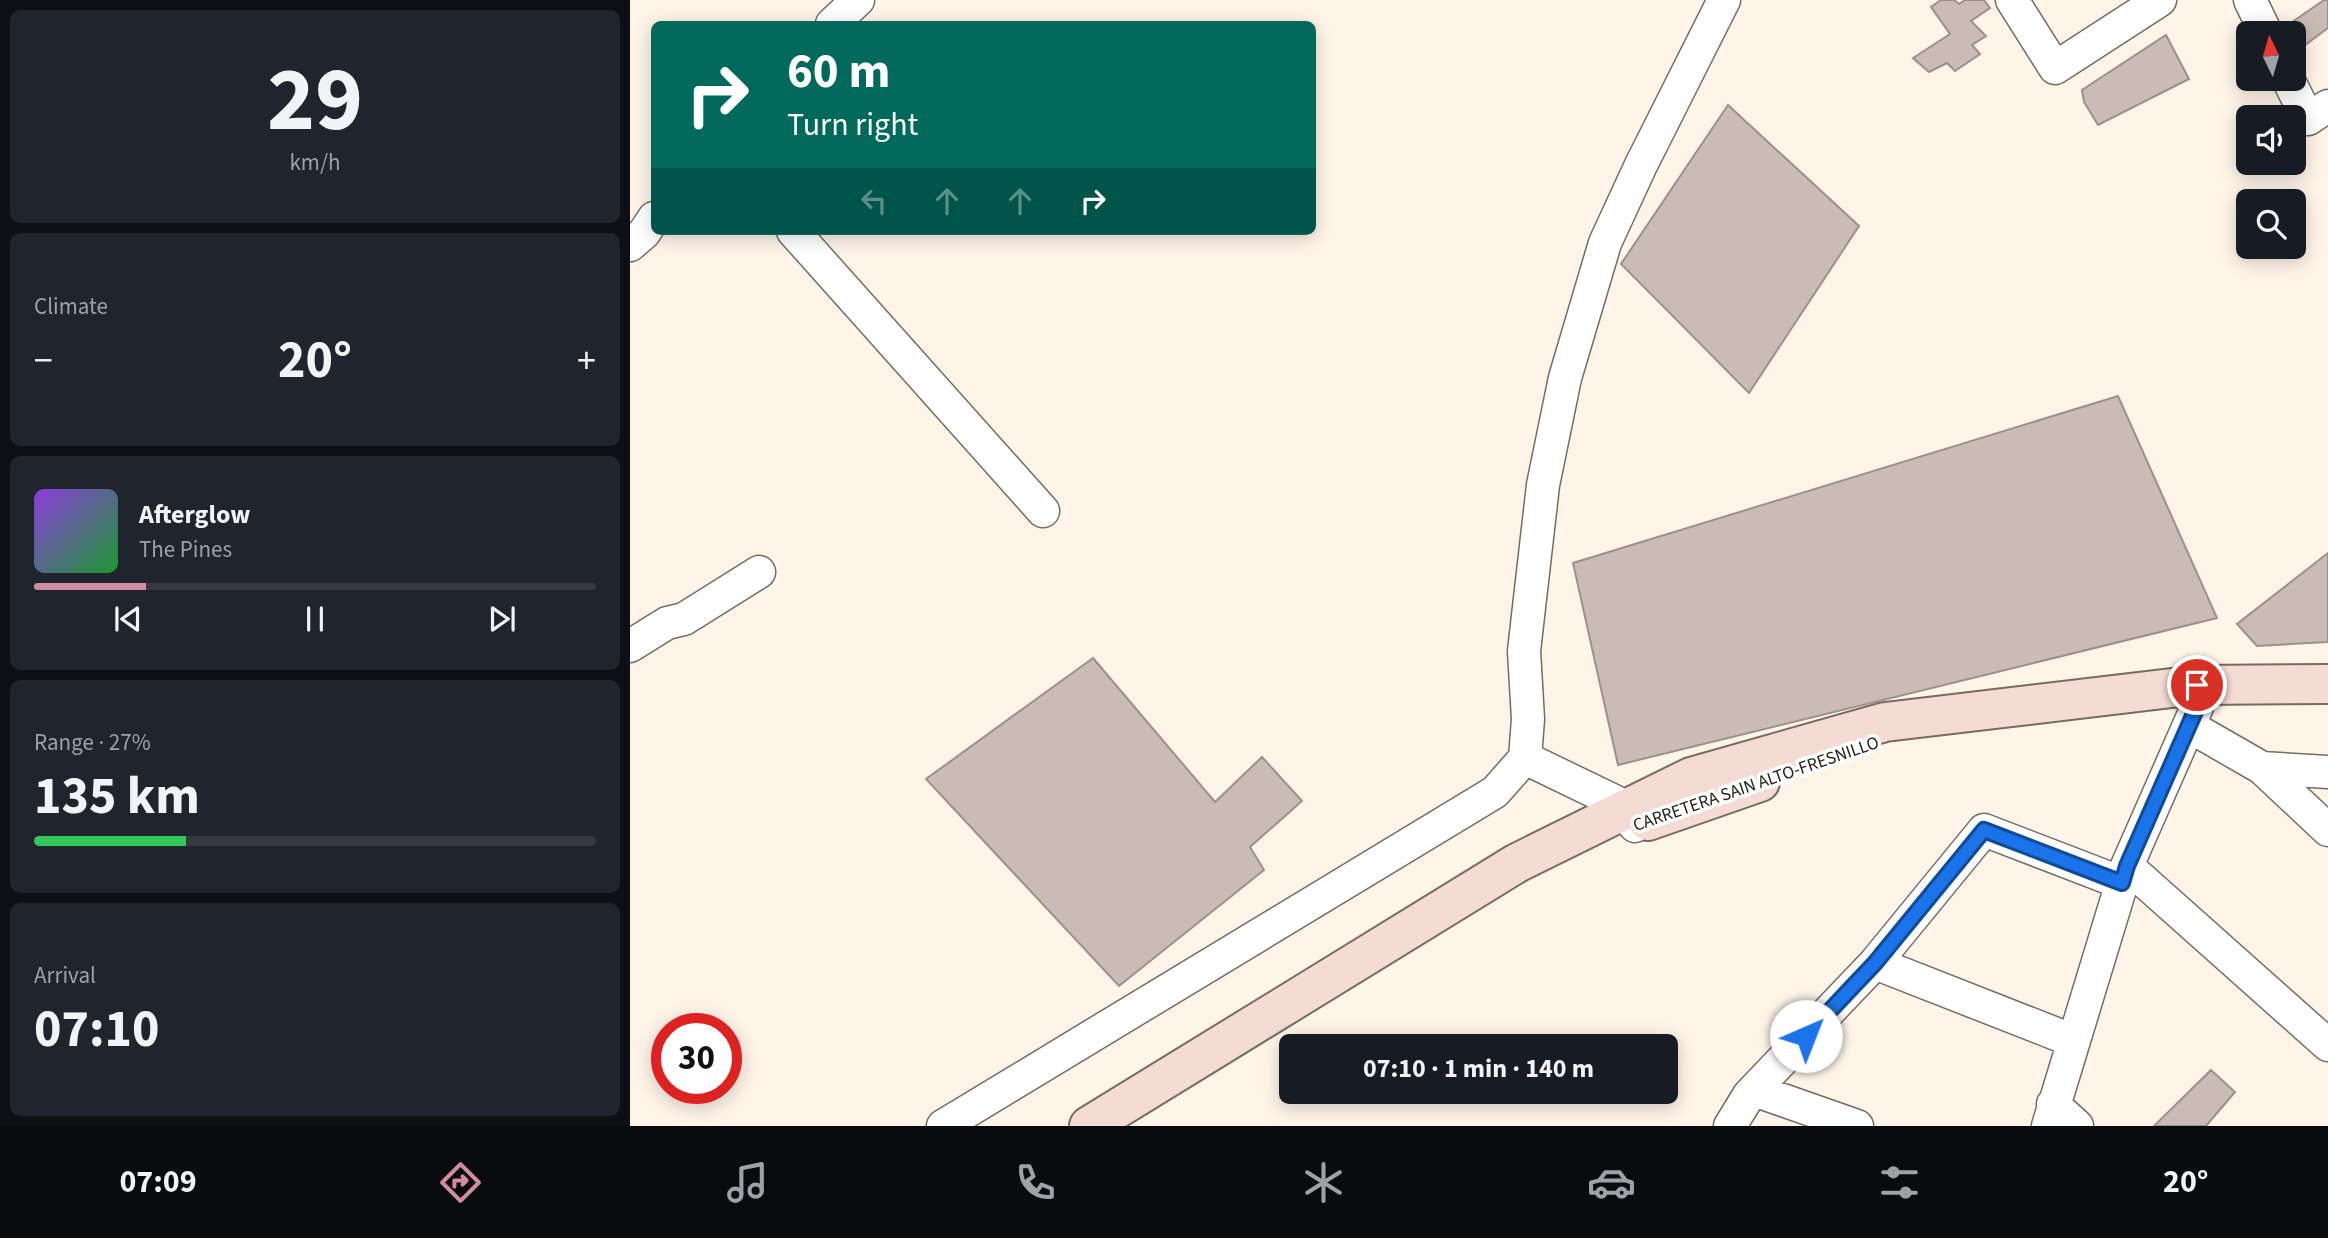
<!DOCTYPE html>
<html lang="en">
<head>
<meta charset="utf-8">
<style>
	:root { --surface:#171b24; --page:#20242c; --text:#f1f3f6; --muted:#9ea1a6; --line:#363941; --accent:#d08ca0 }
	body { margin:0; font-family:"Source Sans 3",sans-serif; background:var(--page); color:var(--text); height:100vh; display:flex; flex-direction:column; font-size:26px; white-space:nowrap }
	* { box-sizing:border-box; margin:0 }
	p { font-size:23px; color:var(--muted) }
	.icon { flex:none; width:38px; height:38px; fill:none; stroke:currentColor; stroke-width:2; stroke-linecap:round; stroke-linejoin:round }
	.map { position:relative; flex:1; overflow:hidden }
	.sheet { display:flex; flex-direction:column; gap:10px; padding:10px; background:#0d0f14; width:630px }
	.sheet>* { flex:none }
	.top-card { position:absolute; left:21px; top:21px; width:665px; height:214px; border-radius:10px; box-shadow:0 4px 18px #0003; background:#00695c; color:#fff; overflow:hidden }
	.needle { width:46px; rotate:355deg }
	.controls { position:absolute; left:1606px; top:21px; display:grid; gap:14px }
	.controls a { display:grid; place-items:center; width:70px; height:70px; border-radius:10px; background:var(--surface); box-shadow:0 4px 18px #0003; font-size:35px }
	.speed { position:absolute; left:21px; top:1013px; display:flex; gap:14px; font-size:35px; font-weight:700; text-align:center }
	.speed>* { display:grid; place-content:center; width:91px; height:91px; border-radius:50%; background:var(--surface); box-shadow:0 4px 18px #0003; line-height:1 }
	.speed .limit { border:10px solid #d22; background:#fff; color:#111 }
	.pin { position:absolute; display:grid; place-items:center; width:60px; height:60px; color:#fff; margin:-30px; border:4px solid #fff; border-radius:50%; box-shadow:0 2px 7px #0007 }
	.me { position:absolute; width:77px; margin:-38px; rotate:44deg; stroke-linejoin:round; filter:drop-shadow(0 0 5px #0008) }
	.turn { display:flex; align-items:center; gap:24px; height:147px; padding:0 21px; font-size:32px }
	.turn .icon { width:91px; height:91px; stroke-width:2.5 }
	.turn b { display:block; font-size:49px; line-height:60px }
	.lanes { display:flex; align-items:center; height:66px; padding:0 21px; background:#0003; justify-content:center; gap:35px; direction:ltr }
	.lanes .off { opacity:.35 }
	.big { font-size:52px; font-weight:700; line-height:1.1 }
	.sheet .tile { flex:1; display:flex; flex-direction:column; justify-content:center; gap:10px; min-width:0; padding:0 24px; border-radius:10px; background:var(--page) }
	.sheet .dial { align-items:center; gap:0 }
	.dial b { font-size:91px; line-height:1 }
	.song { display:flex; align-items:center; gap:21px }
	.cover { width:84px; height:84px; border-radius:10px; background:linear-gradient(135deg,hsl(270 70% 55%),hsl(130 70% 35%)) }
	.played { height:7px; border-radius:4px; background:linear-gradient(90deg,var(--accent) 20%,var(--line) 20%) }
	.keys { display:flex; justify-content:space-around; direction:ltr }
	.heat { display:flex; justify-content:space-between; align-items:center; font-size:38px; direction:ltr }
	.charge { height:10px; border-radius:5px; background:linear-gradient(90deg,#34c759 27%,var(--line) 0) }
	.trip { position:absolute; left:649px; top:1034px; width:399px; height:70px; border-radius:10px; background:var(--surface); box-shadow:0 4px 18px #0003; font-weight:700; line-height:70px; text-align:center }
	.menu { display:flex; height:112px; justify-content:space-around; align-items:center; background:#090b0e; color:var(--muted) }
	.menu .icon { width:49px; height:49px }
	.menu .on { color:var(--accent) }
	.menu b { font-size:32px; color:var(--text) }
	main { display:flex; flex:1; min-height:0 }
	.map>svg:first-child { display:block }
</style>
</head>
<body>
<main>
<section class="sheet">
<div class="tile dial"><b>29</b><p>km/h</p></div>
<div class="tile"><p>Climate</p>
<div class="heat"><a>−</a><b class="big">20°</b><a>+</a></div>
</div>
<div class="tile">
<div class="song"><i class="cover"></i><div><b>Afterglow</b><p>The Pines</p></div></div>
<div class="played"></div>
<div class="keys"><svg class="icon" aria-label="previous" viewBox="0 0 24 24"><path d="M18 5L8 12l10 7zM5 5v14"/></svg><svg class="icon" aria-label="pause" viewBox="0 0 24 24"><path d="M8 5v14M16 5v14"/></svg><svg class="icon" aria-label="next" viewBox="0 0 24 24"><path d="M6 5l10 7-10 7zM19 5v14"/></svg></div>
</div>
<div class="tile"><p>Range · 27%</p><b class="big">135 km</b><div class="charge"></div></div>
<div class="tile"><p>Arrival</p><b class="big">07:10</b></div>
</section>
<div class="map">
<svg width="1698" height="1126" viewBox="0 0 1698 1126">
	<rect width="100%" height="100%" fill="#fef4e8"/>
	<path fill="#cbbbb7" stroke="#9e8f8b" stroke-width="2" d="M1311,0H1324L1329,4L1335,0H1354L1360,8L1341,21L1356,36L1342,45L1350,54L1325,71L1317,63L1299,72L1283,58L1320,34L1301,7Z
		M1694,0H1698V28L1671,48L1664,39V33H1660L1655,27Z
		M1536,35L1559,79L1468,125L1454,102L1452,90Z
		M1098,105L1229,226L1119,393L991,264Z
		M1488,396L1587,618L988,765L943,563Z
		M1698,553V642L1627,646L1607,624Z
		M463,658L585,802L632,757L672,801L620,847L634,870L489,986L296,779Z
		M1581,1070L1605,1092L1576,1126H1524Z"/>
	<g fill="none" stroke-linecap="round" stroke-linejoin="round">
		<defs>
			<path id="street" d="M1382,0L1425,68L1530,0
				M1620,0L1636,33
				M202,24L228,0
				M1658,79L1678,119L1698,106
				M163,231L413,511
				M0,245L14,233L24,218
				M0,646L37,623L54,619L129,572
				M1559,726L1632,768L1698,830
				M895,758L986,802L1005,826
				M1632,768L1698,772
				M1497,866L1698,1045
				M1245,963L1444,1041
				M1124,1090L1227,1126
				M1423,1104L1447,1126
				M313,1126L865,792L895,758L898,719L894,651L913,485L935,378L975,243L1011,165L1094,0
				M1100,1126L1119,1095L1245,963L1354,830L1492,883
				M1418,1126L1497,866L1567,707V685"/>
			<path id="secondary" d="M1018,821L1130,782
				M459,1126L887,863L1061,777L1255,722L1567,685L1698,684"/>
		</defs>
		<use href="#street" stroke="#756c62" stroke-width="35"/>
		<use href="#secondary" stroke="#756c62" stroke-width="42"/>
		<use href="#street" stroke="#fff" stroke-width="32"/>
		<use href="#secondary" stroke="#f4dbd3" stroke-width="38"/>
	</g>
	<g fill="none" stroke-linecap="round" stroke-linejoin="round">
		<defs>
			<path id="route" d="M1176,1036L1245,963L1354,830L1492,883L1497,866L1567,707V685"/>
		</defs>
		<use href="#route" stroke="#114b97" stroke-width="18"/>
		<use href="#route" stroke="#1a73e8" stroke-width="12"/>
	</g>
	<g text-anchor="middle" dominant-baseline="central" stroke-width="7" stroke-linejoin="round" paint-order="stroke">
		<g font-size="18" fill="#26221e" stroke="#fff">
			<text transform="translate(1126 784) rotate(-19)">CARRETERA SAIN ALTO-FRESNILLO</text>
		</g>
	</g>
</svg>
<div class="controls">
<a><svg class="needle" viewBox="-14 -14 28 28"><path d="M0-13l5 13h-10z" fill="#e53935"/><path d="M0 13l5-13h-10z" fill="#9ea1a6"/></svg></a>
<a><svg class="icon" aria-label="sound" viewBox="0 0 24 24"><path d="M4 9h4l5-4v14l-5-4H4zM17 9q2 3 0 6"/></svg></a>
<a><svg class="icon" aria-label="search" viewBox="0 0 24 24"><circle cx="10" cy="10" r="6"/><path d="M15 15l6 6"/></svg></a>
</div>
<div class="speed"><div class="limit">30</div></div>
<div class="pin" style="left:1567px;top:685px;background:#d93025"><svg class="icon" aria-label="arrive" viewBox="0 0 24 24"><path d="M6 21V4h12l-3 4 3 4H6"/></svg></div>
<svg class="me" style="left:1176px;top:1036px" viewBox="-20 -20 40 40"><circle r="19" fill="#fff"/><path d="M0-13L10 11 0 6-10 11z" fill="#1a73e8"/></svg>
<div class="trip">07:10 · 1 min · 140 m</div>
<div class="top-card">
<div class="turn"><svg class="icon" aria-label="right" viewBox="0 0 24 24"><path d="M7 20v-9h11M14 6l5 5-5 5"/></svg><div><b>60 m</b>Turn right</div></div>
<div class="lanes"><svg class="icon off" aria-label="left" viewBox="0 0 24 24"><path d="M17 20v-9H6M10 6l-5 5 5 5"/></svg><svg class="icon off" aria-label="ahead" viewBox="0 0 24 24"><path d="M12 20V5M6 11l6-6 6 6"/></svg><svg class="icon off" aria-label="ahead" viewBox="0 0 24 24"><path d="M12 20V5M6 11l6-6 6 6"/></svg><svg class="icon" aria-label="right" viewBox="0 0 24 24"><path d="M7 20v-9h11M14 6l5 5-5 5"/></svg></div>
</div>
</div>
</main>
<nav class="menu">
<b>07:09</b>
<svg class="icon on" aria-label="directions" viewBox="0 0 24 24"><path d="M12 3l9 9-9 9-9-9zM9 14v-3h6M13 9l2 2-2 2"/></svg>
<svg class="icon" aria-label="music" viewBox="0 0 24 24"><path d="M9 18V5l10-2v13"/><circle cx="6" cy="18" r="3"/><circle cx="16" cy="16" r="3"/></svg>
<svg class="icon" aria-label="phone" viewBox="0 0 24 24"><path d="M5 4h4l2 5-3 2q2 4 5 5l2-3 5 2v4C11 20 4 13 5 4z"/></svg>
<svg class="icon" aria-label="climate" viewBox="0 0 24 24"><path d="M12 3v18M4 7l16 10M4 17L20 7"/></svg>
<svg class="icon" aria-label="car" viewBox="0 0 24 24"><path d="M5 17H2v-5l4-1 3-4h7l3 4 3 1v5h-3M9 17h6M6 11h13"/><circle cx="7" cy="17" r="2"/><circle cx="17" cy="17" r="2"/></svg>
<svg class="icon" aria-label="filters" viewBox="0 0 24 24"><path d="M4 7h16M4 17h16"/><circle cx="9" cy="7" r="2"/><circle cx="15" cy="17" r="2"/></svg>
<b>20°</b>
</nav>
</body>
</html>
